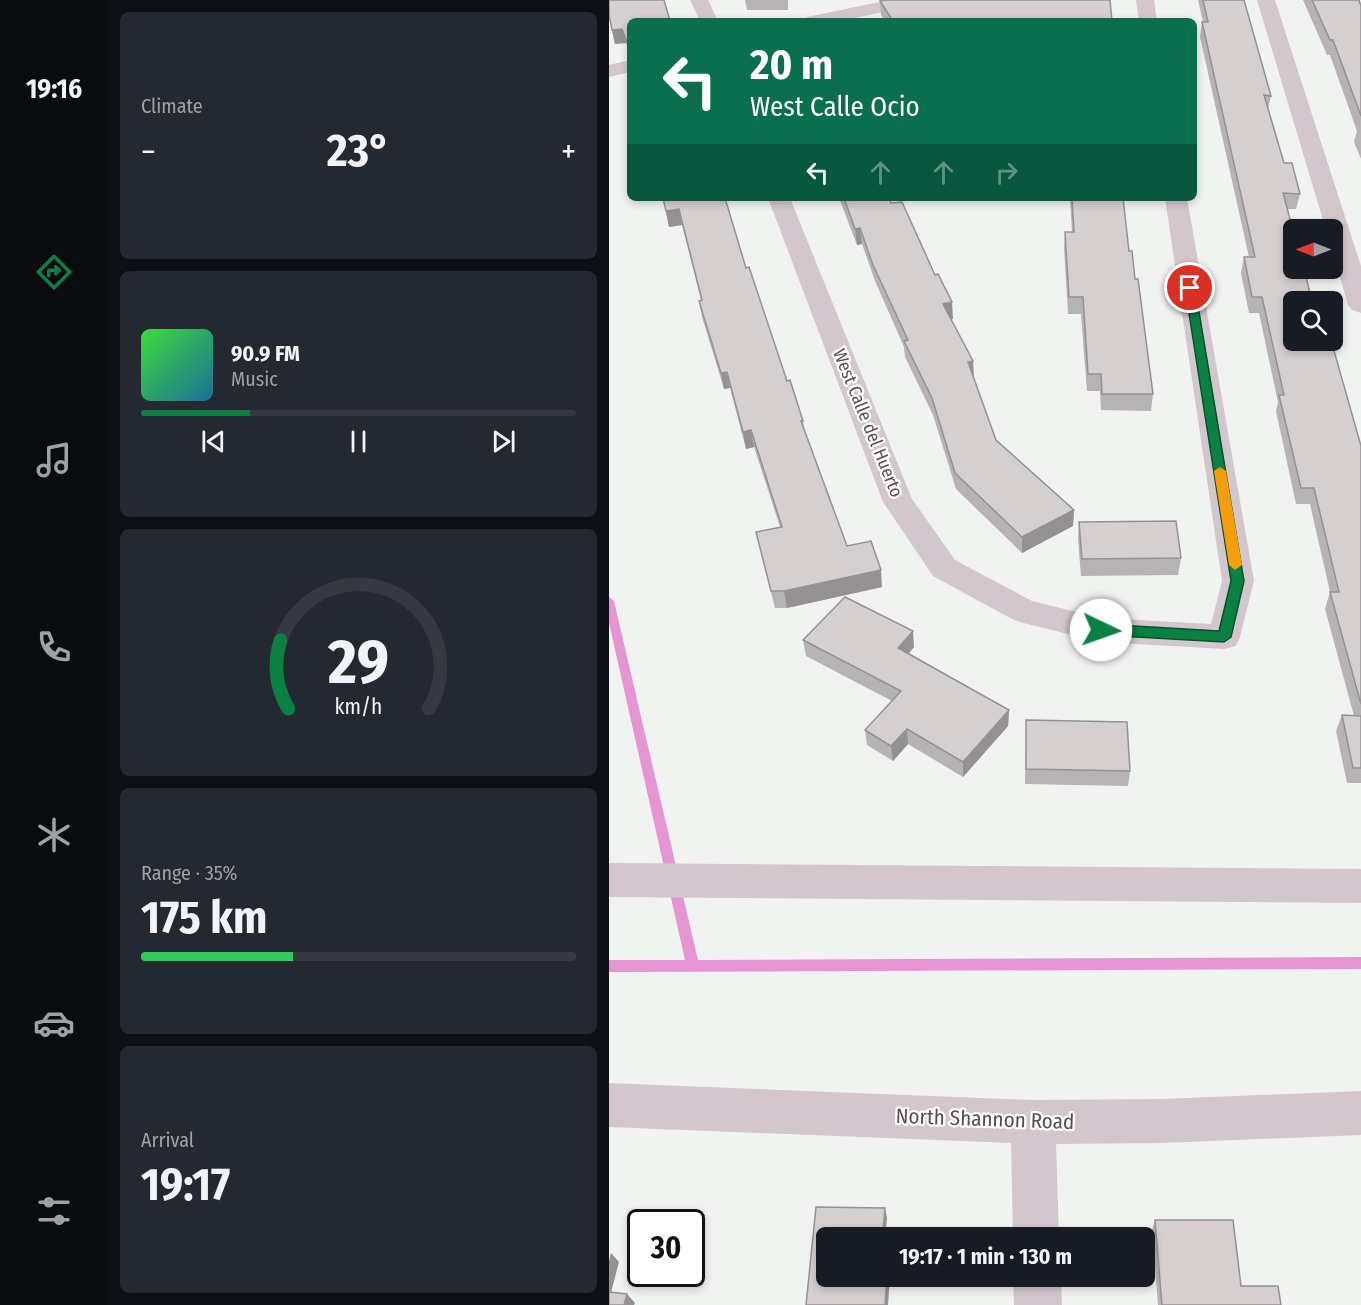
<!DOCTYPE html>
<html lang="en">
<head>
<meta charset="utf-8">
<style>
	:root { --surface:#171b24; --page:#242831; --text:#f1f3f6; --muted:#9ea1a6; --line:#363941; --accent:#0b8043 }
	body { margin:0; font-family:"Fira Sans Condensed",sans-serif; background:var(--page); color:var(--text); height:100vh; display:flex; flex-direction:column; font-size:22px; white-space:nowrap }
	* { box-sizing:border-box; margin:0 }
	p { font-size:20px; color:var(--muted) }
	.icon { flex:none; width:33px; height:33px; fill:none; stroke:currentColor; stroke-width:2; stroke-linecap:round; stroke-linejoin:round }
	.map { position:relative; flex:1; overflow:hidden }
	.drawer { display:flex; flex-direction:column; gap:12px; padding:12px; background:#0d0f14; width:501px }
	.drawer>* { flex:none }
	.top-card { position:absolute; left:18px; top:18px; width:570px; height:183px; border-radius:9px; box-shadow:0 3px 9px #0003; background:#0b6e4f; color:#fff; overflow:hidden }
	.needle { width:39px; rotate:270deg }
	.tools { position:absolute; left:674px; top:219px; display:grid; gap:12px }
	.tools a { display:grid; place-items:center; width:60px; height:60px; border-radius:9px; background:var(--surface); box-shadow:0 3px 9px #0003; font-size:30px }
	.speed { position:absolute; left:18px; top:1209px; display:flex; gap:12px; font-size:30px; font-weight:700; text-align:center }
	.speed>* { display:grid; place-content:center; width:78px; height:78px; border-radius:50%; background:var(--surface); box-shadow:0 3px 9px #0003; line-height:1 }
	.speed .limit { border:3px solid #111; border-radius:9px; background:#fff; color:#111 }
	.pin { position:absolute; display:grid; place-items:center; width:51px; height:51px; color:#fff; margin:-26px; border:3px solid #fff; border-radius:50%; box-shadow:0 2px 6px #0007 }
	.me { position:absolute; width:66px; margin:-33px; rotate:93deg; stroke-linejoin:round; filter:drop-shadow(0 0 4px #0008) }
	.turn { display:flex; align-items:center; gap:21px; height:126px; padding:0 24px; font-size:27px }
	.turn .icon { width:78px; height:78px; stroke-width:2.5 }
	.turn b { display:block; font-size:42px; line-height:51px }
	.lanes { display:flex; align-items:center; height:57px; padding:0 24px; background:#0003; justify-content:center; gap:30px; direction:ltr }
	.lanes .off { opacity:.35 }
	.big { font-size:45px; font-weight:700; line-height:1.1 }
	.drawer .tile { flex:1; display:flex; flex-direction:column; justify-content:center; gap:9px; min-width:0; padding:0 21px; border-radius:9px; background:var(--page) }
	.drawer .dial { align-items:center; gap:0 }
	.dial svg { height:156px; overflow:visible; fill:none; stroke:var(--line); stroke-width:7; stroke-linecap:round; text-anchor:middle }
	.dial text { fill:var(--text); stroke:none }
	.song { display:flex; align-items:center; gap:18px }
	.cover { width:72px; height:72px; border-radius:9px; background:linear-gradient(135deg,hsl(120 70% 55%),hsl(200 70% 35%)) }
	.played { height:6px; border-radius:3px; background:linear-gradient(90deg,var(--accent) 25%,var(--line) 25%) }
	.keys { display:flex; justify-content:space-around; direction:ltr }
	.heat { display:flex; justify-content:space-between; align-items:center; font-size:33px; direction:ltr }
	.charge { height:9px; border-radius:4px; background:linear-gradient(90deg,#34c759 35%,var(--line) 0) }
	.trip { position:absolute; left:207px; top:1227px; width:339px; height:60px; border-radius:9px; background:var(--surface); box-shadow:0 3px 9px #0003; font-weight:700; line-height:60px; text-align:center }
	main { display:flex; flex:1; min-height:0 }
	.menu { display:flex; flex-direction:column; width:108px; justify-content:space-around; align-items:center; background:#090b0e; color:var(--muted) }
	.menu .icon { width:42px; height:42px }
	.menu .selected { color:var(--accent) }
	.menu b { font-size:27px; color:var(--text) }
	.map>svg:first-child { display:block }
</style>
</head>
<body>
<main>
<nav class="menu">
<b>19:16</b>
<svg class="icon selected" aria-label="directions" viewBox="0 0 24 24"><path d="M12 3l9 9-9 9-9-9zM9 14v-3h6M13 9l2 2-2 2"/></svg>
<svg class="icon" aria-label="music" viewBox="0 0 24 24"><path d="M9 18V5l10-2v13"/><circle cx="6" cy="18" r="3"/><circle cx="16" cy="16" r="3"/></svg>
<svg class="icon" aria-label="phone" viewBox="0 0 24 24"><path d="M5 4h4l2 5-3 2q2 4 5 5l2-3 5 2v4C11 20 4 13 5 4z"/></svg>
<svg class="icon" aria-label="climate" viewBox="0 0 24 24"><path d="M12 3v18M4 7l16 10M4 17L20 7"/></svg>
<svg class="icon" aria-label="car" viewBox="0 0 24 24"><path d="M5 17H2v-5l4-1 3-4h7l3 4 3 1v5h-3M9 17h6M6 11h13"/><circle cx="7" cy="17" r="2"/><circle cx="17" cy="17" r="2"/></svg>
<svg class="icon" aria-label="filters" viewBox="0 0 24 24"><path d="M4 7h16M4 17h16"/><circle cx="9" cy="7" r="2"/><circle cx="15" cy="17" r="2"/></svg>
</nav>
<section class="drawer">
<div class="tile"><p>Climate</p>
<div class="heat"><a>−</a><b class="big">23°</b><a>+</a></div>
</div>
<div class="tile">
<div class="song"><i class="cover"></i><div><b>90.9 FM</b><p>Music</p></div></div>
<div class="played"></div>
<div class="keys"><svg class="icon" aria-label="previous" viewBox="0 0 24 24"><path d="M18 5L8 12l10 7zM5 5v14"/></svg><svg class="icon" aria-label="pause" viewBox="0 0 24 24"><path d="M8 5v14M16 5v14"/></svg><svg class="icon" aria-label="next" viewBox="0 0 24 24"><path d="M6 5l10 7-10 7zM19 5v14"/></svg></div>
</div>
<div class="tile dial"><svg viewBox="0 0 100 80">
<path d="M14 69A42 42 0 1 1 86 69"/>
<path d="M14 69A42 42 0 0 1 10 34" stroke="#0b8043"/>
<text x="50" y="56" font-size="32" font-weight="700">29</text>
<text x="50" y="72" font-size="11">km/h</text>
</svg></div>
<div class="tile"><p>Range · 35%</p><b class="big">175 km</b><div class="charge"></div></div>
<div class="tile"><p>Arrival</p><b class="big">19:17</b></div>
</section>
<div class="map">
<svg width="752" height="1305" viewBox="0 0 752 1305">
	<rect width="100%" height="100%" fill="#f1f3f1"/>
	<g fill="none" stroke-linecap="round" stroke-linejoin="round">
		<path fill="#e596d2" fill-rule="evenodd" d="M0,597L5,601L89,960L752,957V969L0,972V960H76L0,623Z"/>
		<path fill="#d4c6cd" fill-rule="evenodd" d="M81,0H99L109,21H91Z
			M280,0H315L312,4L232,21H196L198,17Z
			M527,0H545L548,21H530Z
			M648,0H666L752,266V313L743,310L739,305L723,250V230H717Z
			M21,60V72L0,77V65Z
			M159,198H181L303,499L346,560L423,601L492,618L602,624L613,581L556,198H578L645,581L631,637L627,646L615,649L492,642L414,623L403,619L324,576L274,502Z
			M0,863L752,869V903L0,897Z
			M0,1083L424,1100L553,1099L752,1091V1135L553,1143L447,1144L450,1238H404L402,1143L0,1127Z
			M404,1276H452L453,1305H405Z"/>
	</g>
	<path fill="#b7b2b3" d="M136,0H179V10H138Z
		M589,0H635L662,96L659,109L675,163L691,194L687,209H679L684,302L752,446V783H738L727,731L733,715L745,716L716,609L721,592L701,504H687L667,411L669,402L650,313H640L632,273L635,257H640L591,37L593,22H594Z
		M694,0H750L752,6V159L745,142L748,131L721,55H718Z
		M271,1L503,21H276L272,15Z
		M0,15L21,21V54L17,43L6,44Z
		M54,198L137,268L178,381L194,421L196,432L238,546L273,587L178,608H166L147,532L171,527L145,447L137,449L121,388L115,389L93,317L90,301L92,300L73,225L60,227Z
		M230,198H280L344,319H342L364,377L387,440L465,510L464,526L413,553L347,489L324,415L296,357L295,347L266,281L253,244L248,245Z
		M461,198H514L520,251L526,279L544,394L542,411L492,410L491,391H478L472,314H459L455,248L456,232H463Z
		M470,522L572,558L569,575L472,576L469,539Z
		M194,640L305,647L300,653L400,710L399,726L354,777L299,744L284,761L258,745L256,730L283,701L197,656Z
		M417,720L521,771L519,786L416,784Z
		M546,1220L632,1286L672,1305H549L543,1230Z"/>
	<path fill="#959192" d="M13,29L17,43L6,44L3,30Z
		M70,209L73,225L60,227L57,211Z
		M251,228L253,244L248,245L246,229Z
		M343,302L344,319L334,320V304Z
		M364,361L365,377L359,362Z
		M118,372L121,388L115,389L112,373Z
		M142,430L145,447L137,449L134,432Z
		M465,510L464,526L413,553V537Z
		M272,570L273,587L178,608L175,591Z
		M304,631L305,647L291,664L289,648Z
		M400,710L399,726L354,777V762Z
		M298,729L299,744L284,761L282,746Z
		M276,1208L278,1218L276,1238L274,1230Z
		M2,1253L10,1262L0,1300V1261Z
		M278,1276H281L279,1305H276Z
		M18,1294L26,1303L25,1305H15Z"/>
	<path fill="#d5cfd0" stroke="#959192" stroke-width="1.5" d="M0,0H55L61,21H21V50L13,29L3,30L0,15Z
		M276,0H501L503,21H355L357,19L346,21H284L271,1Z
		M594,0H635L662,96L655,95L675,163H683L691,194L674,193L684,230V268H695L703,302H684V340H722L752,446V704L721,592H730L705,488H692L670,395H675L653,297H643L635,257H646L593,22H599Z
		M703,0H750L752,6V116L724,40H721Z
		M54,198H116L137,268L140,267L178,381L181,380L194,421H192L238,546L262,541L272,570L175,591H162L147,532L173,527L142,430L134,432L118,372L112,373L90,301L93,300L70,209L57,211Z
		M235,198H280L282,203L293,202L326,275L329,274L343,302L334,304L364,361L359,362L387,440L465,510L413,537L346,473L323,398L295,341L299,340L264,265L251,228L246,229Z
		M463,198H514L520,251H523L526,279H529L544,394H493L492,374H479L474,297H460L456,232H465Z
		M567,521L572,558L473,559L470,522Z
		M236,597L304,631L289,648L400,710L354,762L298,729L282,746L256,730L292,691L194,640Z
		M733,715L752,716V768H744Z
		M417,720L518,722L521,771L417,769Z
		M207,1207L276,1208L274,1230L281,1231V1238H218V1276H278L276,1305H197Z
		M546,1220H624L632,1286H669L672,1305H553Z
		M0,1292L18,1294L15,1305H0Z"/>
	<path fill="#0b8043" stroke="#07532c" stroke-width="1.5" d="M581,285L586,288L635,581L622,637L615,642L492,635L486,630L492,624L610,631L622,581L576,288Z"/>
	<path fill="#f59e0b" d="M611,467L617,471L633,565L626,570L620,565L605,471Z"/>
	<g text-anchor="middle" dominant-baseline="central" stroke-width="4.5" stroke-linejoin="round" paint-order="stroke">
		<g font-size="18" fill="#5d4b54" stroke="#fff">
			<text transform="translate(259 423) rotate(68)">West Calle del Huerto</text>
		</g>
		<g font-size="21" fill="#5d4b54" stroke="#fff">
			<text transform="translate(376 1119) rotate(2)">North Shannon Road</text>
		</g>
	</g>
</svg>
<div class="tools">
<a><svg class="needle" viewBox="-14 -14 28 28"><path d="M0-13l5 13h-10z" fill="#e53935"/><path d="M0 13l5-13h-10z" fill="#9ea1a6"/></svg></a>
<a><svg class="icon" aria-label="search" viewBox="0 0 24 24"><circle cx="10" cy="10" r="6"/><path d="M15 15l6 6"/></svg></a>
</div>
<div class="speed"><div class="limit">30</div></div>
<div class="pin" style="left:581px;top:288px;background:#d93025"><svg class="icon" aria-label="arrive" viewBox="0 0 24 24"><path d="M6 21V4h12l-3 4 3 4H6"/></svg></div>
<svg class="me" style="left:492px;top:630px" viewBox="-20 -20 40 40"><circle r="19" fill="#fff"/><path d="M0-13L10 11 0 6-10 11z" fill="#0b8043"/></svg>
<div class="trip">19:17 · 1 min · 130 m</div>
<div class="top-card">
<div class="turn"><svg class="icon" aria-label="left" viewBox="0 0 24 24"><path d="M17 20v-9H6M10 6l-5 5 5 5"/></svg><div><b>20 m</b>West Calle Ocio</div></div>
<div class="lanes"><svg class="icon" aria-label="left" viewBox="0 0 24 24"><path d="M17 20v-9H6M10 6l-5 5 5 5"/></svg><svg class="icon off" aria-label="ahead" viewBox="0 0 24 24"><path d="M12 20V5M6 11l6-6 6 6"/></svg><svg class="icon off" aria-label="ahead" viewBox="0 0 24 24"><path d="M12 20V5M6 11l6-6 6 6"/></svg><svg class="icon off" aria-label="right" viewBox="0 0 24 24"><path d="M7 20v-9h11M14 6l5 5-5 5"/></svg></div>
</div>
</div>
</main>
</body>
</html>
